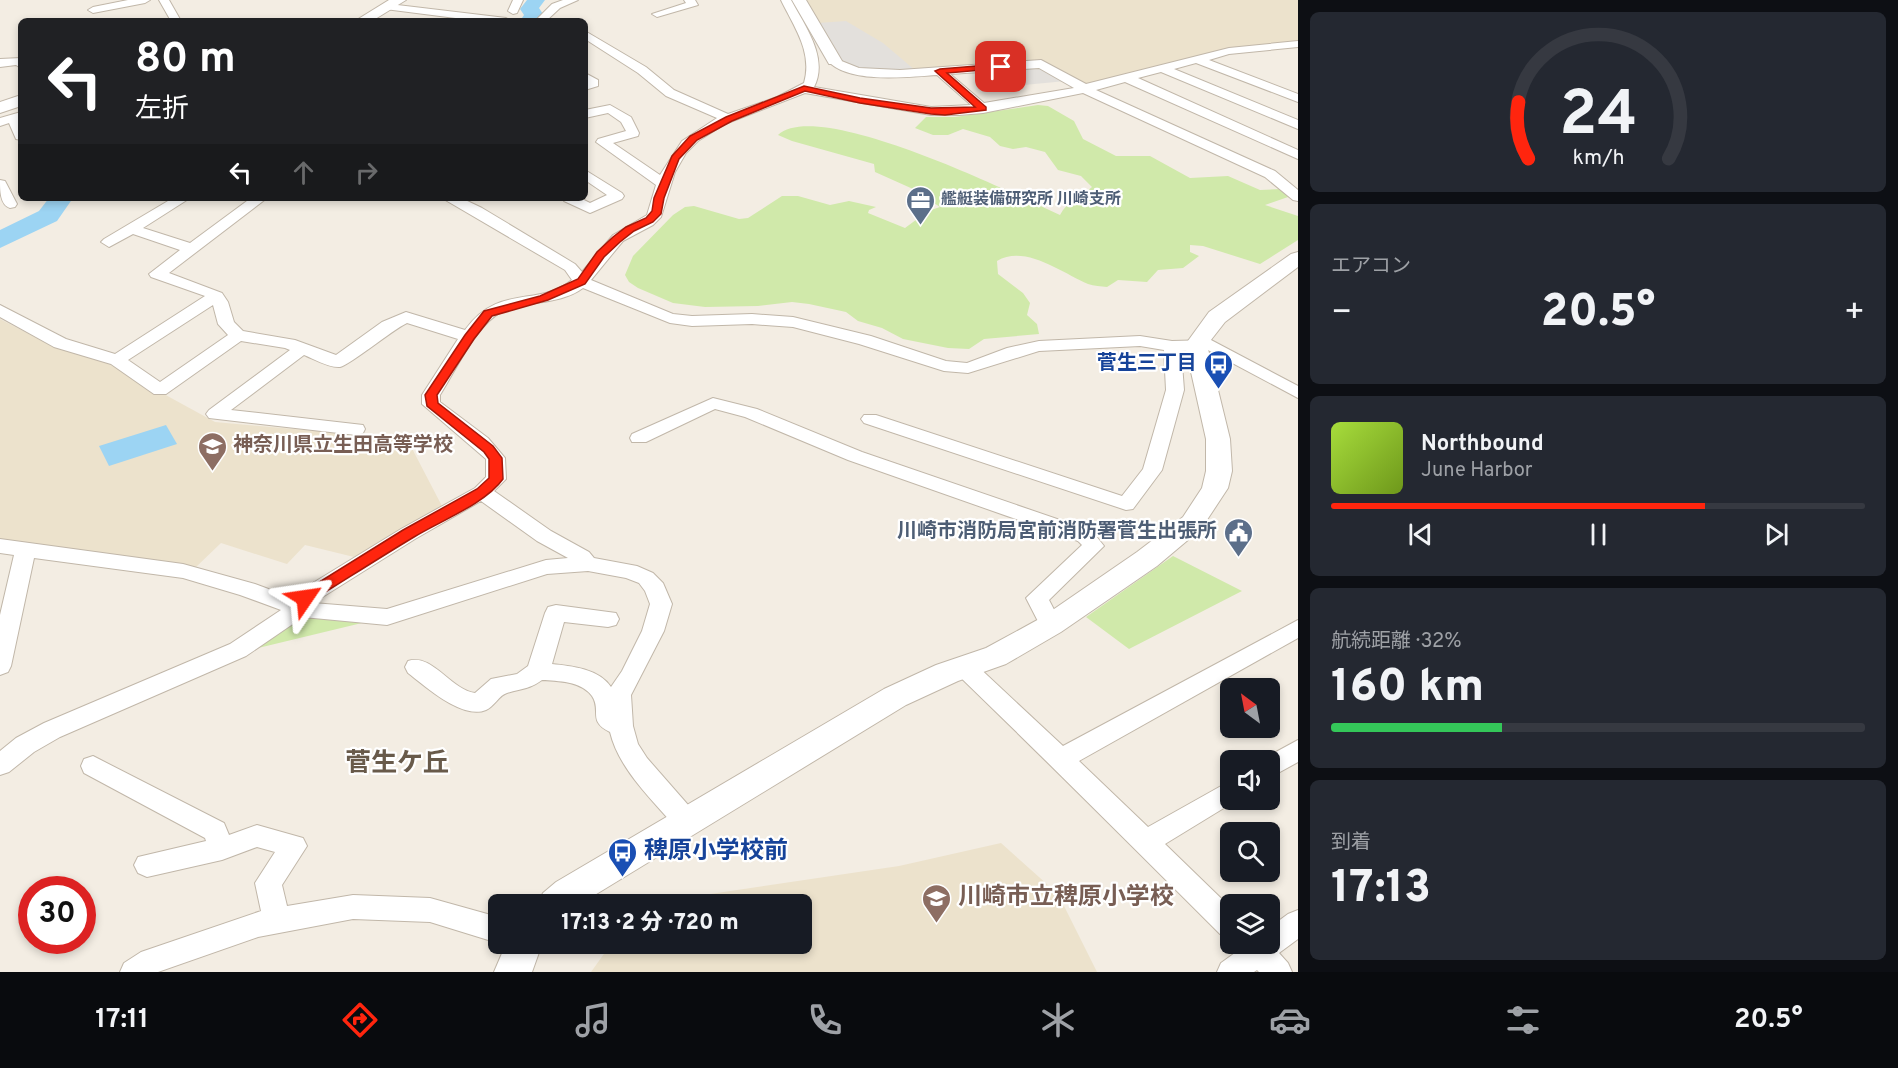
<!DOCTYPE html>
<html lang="ja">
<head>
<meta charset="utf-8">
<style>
	:root { --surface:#171b24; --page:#242831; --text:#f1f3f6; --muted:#9ea1a6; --line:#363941; --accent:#ff250e }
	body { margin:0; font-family:Overpass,"Noto Sans JP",sans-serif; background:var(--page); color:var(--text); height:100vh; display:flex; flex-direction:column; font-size:22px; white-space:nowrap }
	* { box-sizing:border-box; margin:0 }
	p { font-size:20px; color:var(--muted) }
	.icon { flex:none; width:33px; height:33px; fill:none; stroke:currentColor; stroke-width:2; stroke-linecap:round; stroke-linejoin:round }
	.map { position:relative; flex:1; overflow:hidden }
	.panel { display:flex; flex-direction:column; gap:12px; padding:12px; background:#0d0f14; width:600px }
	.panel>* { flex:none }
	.top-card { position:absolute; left:18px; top:18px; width:570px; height:183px; border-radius:9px; box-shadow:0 3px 9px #0003; background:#202124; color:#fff; overflow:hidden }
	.needle { width:39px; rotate:328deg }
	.tools { position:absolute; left:1220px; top:678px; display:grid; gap:12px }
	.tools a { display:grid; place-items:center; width:60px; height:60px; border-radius:9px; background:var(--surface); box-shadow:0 3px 9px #0003; font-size:30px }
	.speed { position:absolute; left:18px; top:876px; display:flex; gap:12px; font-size:30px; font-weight:700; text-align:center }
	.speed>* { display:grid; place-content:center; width:78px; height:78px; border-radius:50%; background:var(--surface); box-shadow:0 3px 9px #0003; line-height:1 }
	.speed .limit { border:9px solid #d22; background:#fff; color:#111 }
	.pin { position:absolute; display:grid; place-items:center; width:51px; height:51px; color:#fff; margin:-26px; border-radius:12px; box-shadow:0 3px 9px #0006 }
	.me { position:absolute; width:66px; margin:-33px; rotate:58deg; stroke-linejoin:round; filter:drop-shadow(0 0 4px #0008) }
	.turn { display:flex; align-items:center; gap:21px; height:126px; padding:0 18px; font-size:27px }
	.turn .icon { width:78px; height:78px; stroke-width:2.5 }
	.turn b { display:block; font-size:42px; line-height:51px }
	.lanes { display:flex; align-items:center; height:57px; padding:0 18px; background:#0003; justify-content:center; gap:30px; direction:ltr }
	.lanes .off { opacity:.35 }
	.big { font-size:45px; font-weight:800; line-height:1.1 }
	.panel .widget { flex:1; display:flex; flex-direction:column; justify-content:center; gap:9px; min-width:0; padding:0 21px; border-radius:9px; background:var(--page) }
	.panel .dial { align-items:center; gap:0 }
	.dial svg { height:156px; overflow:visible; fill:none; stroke:var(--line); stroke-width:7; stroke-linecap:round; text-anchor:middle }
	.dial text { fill:var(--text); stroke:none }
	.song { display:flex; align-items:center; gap:18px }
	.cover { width:72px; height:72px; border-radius:9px; background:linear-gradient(135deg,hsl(80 70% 55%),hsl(80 70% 35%)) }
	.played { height:6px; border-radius:3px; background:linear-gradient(90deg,var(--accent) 70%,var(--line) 70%) }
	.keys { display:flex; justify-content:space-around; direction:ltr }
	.heat { display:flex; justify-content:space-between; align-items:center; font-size:33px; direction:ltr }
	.charge { height:9px; border-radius:4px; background:linear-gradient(90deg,#34c759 32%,var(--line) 0) }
	.trip { position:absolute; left:488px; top:894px; width:324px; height:60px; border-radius:9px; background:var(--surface); box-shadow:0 3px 9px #0003; font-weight:800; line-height:60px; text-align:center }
	.dock { display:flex; height:96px; justify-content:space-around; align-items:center; background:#090b0e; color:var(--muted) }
	.dock .icon { width:42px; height:42px }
	.dock .active { color:var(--accent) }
	.dock b { font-size:27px; color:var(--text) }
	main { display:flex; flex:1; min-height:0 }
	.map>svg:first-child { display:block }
</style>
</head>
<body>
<main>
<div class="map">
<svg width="1298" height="972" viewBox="0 0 1298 972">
	<rect width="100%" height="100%" fill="#f3ede3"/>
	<path fill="#ece2cc" d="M807,0H1298V41L1229,49L1091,83H1083L1044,61L916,71L818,23Z
		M0,319L54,347L98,358L215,422L350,434L405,435L443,508L354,557L305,545L287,564L221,543L196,567L0,539Z
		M1001,843L1058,894L1097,972H591L611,944H801V904H643L899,866Z"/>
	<path fill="#d0e9aa" d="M1038,105L1048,106L1074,121L1083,139L1116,156H1150L1190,178L1228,176L1260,190L1280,189L1287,193L1288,197L1265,205L1298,216V240L1260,264L1203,246L1190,245V252L1199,256L1183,268L1158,270L1147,282L1118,280L1107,287C1101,286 1094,286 1088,284C1062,273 1025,244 997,261L998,274L1023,293L1030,303L1027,315L1037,324L1039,334L984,339L969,349L948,348L903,339L882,328L858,321L846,312L809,304L792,302L758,306L705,307L673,303L638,288L629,282L625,275L633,256L673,215L685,207L694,206L739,219L748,218L782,196H798L830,205L849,201L876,207L869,210L868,213L905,228L928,211L940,207L913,189L875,172L874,164L792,141L778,135C818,97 1014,194 1060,215C1067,201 1080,198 1092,187L1081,176L1058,170L1045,152L1026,147L1013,149L1000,146L990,137L963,129L948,135H933L915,128L926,117H955Z
		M1173,556L1242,591L1129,649L1086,617Z
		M302,615L366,622L246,651Z"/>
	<path fill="#e3e0dc" d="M846,21L883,43L916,71H890L859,68L840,60L818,23Z
		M1039,68L1066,81L991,88L977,73Z"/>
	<path fill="#9cd4f3" d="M166,425L177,444L109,466L99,446Z"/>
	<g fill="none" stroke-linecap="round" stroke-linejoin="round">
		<path fill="#9cd4f3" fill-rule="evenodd" d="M527,0H545L539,8L543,14L538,21H520L524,15L520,9Z
			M49,198H73L57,221L0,248V230L39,211Z"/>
		<defs>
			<path id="minor" d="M128,0H150L145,3L93,13L88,10L93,7Z
				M159,0H169L181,21H171Z
				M513,0H523L517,13L513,14L508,11Z
				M563,0H578L560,8L546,21H535L552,4Z
				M684,0H695L698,5L657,17L652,14L686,3Z
				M781,0H791C805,26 829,58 814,87L931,107L971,105L937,75C909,77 849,84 828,61L834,58L859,68L900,70L1041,60L1086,84L1229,48L1298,41V47L1229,54L1209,60L1298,94V102L1196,63L1174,69L1298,120V129L1161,72L1138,78L1298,150V159L1125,82L1096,90L1275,171L1298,190V201L1293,200L1265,177L1083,93L983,113L959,115H931L805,93L725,124L698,141L686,153L675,172L661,217L653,225L623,241L591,280L673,314L692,316L752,314L793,317L871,336L946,361L967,363L1007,348L1039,341L1140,336L1172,341L1211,340L1298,386V398L1208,350L1181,351L1184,390L1162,470L1133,509L1126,510L864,423L861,419L864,415H876L1122,496L1143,469L1166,390L1164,350L1140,346L1039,351L968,373L944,371L859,344L793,327L752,324L692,326L670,323L583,288C560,305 529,300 503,311C476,324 456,370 440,395V402L488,438L505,458L506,479L494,491L551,531L589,552L594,558L637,566L653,573L663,583L672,604L664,631L631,695L633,726L638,744L647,758L696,814L700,822L696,830L687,833L678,830C653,800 619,770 610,732C587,721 602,711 592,696C581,681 558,681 542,680C528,690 522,688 507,693C499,695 494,707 486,710C462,720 425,686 408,673L405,667L408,661C432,653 451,690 475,693L491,679L517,674L528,666L545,613L548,607L556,605L616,613L619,619L616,625L608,627L564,622L552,664C572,666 599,669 611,687L622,671L642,631L650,604L645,591L639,583L626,578L588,571L547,574L387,625L303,617L246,656L60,737L34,752L9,772L0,775V751L16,738L44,723L230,644L281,610L240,595L183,578L34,558L11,666L8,672L0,675V615L14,555L0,553V539L183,564L255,584L290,597L401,529L475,488L486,477V459L422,404V395L458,339L407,323C392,330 350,365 340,367C329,368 314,359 304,355L231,410L363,425L365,429L363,433L356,435L209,418L206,414L209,410L290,350L285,348L241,341L166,394H154L111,364L54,347L0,317V305L66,339L115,354L205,296L151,277L149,274L180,250L133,234L109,247L101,242L104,239L173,198H190L143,228L190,243L251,198H267L169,273L222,293L228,302L234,322L243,331L295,340L336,355L382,322L406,312L465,330C499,283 536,308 572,280L565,270L442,198H461L482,208L575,264L582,272L613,235L647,215L656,185L596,142L598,139L626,131L621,122L608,113L585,118V110L610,105L631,117L639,133L638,136L613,143L660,175L682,141L717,118L666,96L638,73L585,39V31L646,67L674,90L728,114L777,97L804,83C813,52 794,27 781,0ZM1039,68L1074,88L984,103L950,74ZM213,305L218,324L228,335L160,382L128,360ZM481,501L537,541L568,558L546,560L387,609L313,603L415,539Z
				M389,4L506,18L511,21H479L385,9L384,7Z
				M21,58V68L16,65L0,67V59Z
				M585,73L598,80V86L585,90Z
				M21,112V140L16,139L9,123L0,126V118Z
				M585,170L622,193L624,196L622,199L590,213L564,201L562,198H580L590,203L607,195L585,180Z
				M0,180L5,181L17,204L15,207L10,208C0,205 0,190 0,180Z
				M713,398L757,409L862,452L1092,531L1104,546L1049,600L1062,625L1059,631L1051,633L1043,631L1026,598L1082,545L1078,541L848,460L745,417L715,409L646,442H632L630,438L632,434Z
				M1298,620V638L1079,761L1148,827L1230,781V800H1237L1165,844L1230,907V938L1220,934C1133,847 1046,760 957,674L954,668L957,662L965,659L973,662L1063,746Z
				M1298,740V762L1269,778V760H1261Z
				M93,756L224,823L229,835L257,825L303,838L307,846L282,885L287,906L353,895L430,898L498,917V943L430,922L353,919L258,937L158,972H120L124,963L141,952L261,911L255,883L275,852L257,847L222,860L147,877L138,873L134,865L138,857L206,841L205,838L84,773L81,766L84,759Z
				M1298,910V939L1279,953L1288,963L1292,972H1259L1257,970L1254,972H1217L1221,963L1239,950L1236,944H1269V928L1288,914Z"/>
			<path id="tertiary" d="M389,0H406L372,21H355Z
				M792,0H806L842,61L839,64H829Z
				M21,95V106L0,113V102Z
				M1298,252V267L1225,322L1207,345L1230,439L1232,471L1228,488L1201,529L1157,566L1061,632L1006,664L958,681L906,705L580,904H538L543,893L556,882L884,689L936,665L986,648L1041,618L1137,552L1183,517L1202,488L1206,471V439L1185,345L1209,312L1291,254Z
				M506,944H542L532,972H494Z"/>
		</defs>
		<use href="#minor" stroke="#c1b7a9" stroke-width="2"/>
		<use href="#tertiary" stroke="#c1b7a9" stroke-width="2"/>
		<use href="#minor" fill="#fff" fill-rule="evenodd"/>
		<use href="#tertiary" fill="#fff" fill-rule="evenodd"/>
	</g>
	<path fill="#ff250e" stroke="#a61809" stroke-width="1.5" d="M1001,64L1004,65V68L947,73L986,107V110L945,115L931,114L860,103L805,91L732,121L697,140L679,159L664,198L661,214L653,222L634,231L620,242L604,257L585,284L548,300L492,316L474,339L437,395L438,403L493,446L502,458L503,479C485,504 440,521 414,537C379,558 345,580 311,601H300L298,598L300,594L403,530L477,489L489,478V459L484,452L427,406L425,395L465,335L484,311L540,296L578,279L597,252L613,237L626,227L646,218L652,211L654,198L672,156L690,136L726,117L804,86L860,98L931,108L975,107L935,71L940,69Z"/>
	<defs>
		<symbol id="office-pin" viewBox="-11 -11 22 30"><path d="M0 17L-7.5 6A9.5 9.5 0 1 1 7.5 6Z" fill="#5c6f8a" stroke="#fff"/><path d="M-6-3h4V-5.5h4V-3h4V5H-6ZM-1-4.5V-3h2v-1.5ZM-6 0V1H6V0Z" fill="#fff"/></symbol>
		<symbol id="bus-pin" viewBox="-11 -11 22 30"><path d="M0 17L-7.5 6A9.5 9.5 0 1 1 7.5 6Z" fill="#1a4fb4" stroke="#fff"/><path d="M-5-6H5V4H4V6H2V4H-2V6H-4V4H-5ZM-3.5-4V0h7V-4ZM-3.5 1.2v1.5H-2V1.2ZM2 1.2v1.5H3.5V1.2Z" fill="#fff"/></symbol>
		<symbol id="school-pin" viewBox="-11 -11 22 30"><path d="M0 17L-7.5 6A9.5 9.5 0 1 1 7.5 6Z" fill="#8d6e63" stroke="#fff"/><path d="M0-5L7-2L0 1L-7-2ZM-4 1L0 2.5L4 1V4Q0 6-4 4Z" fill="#fff"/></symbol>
		<symbol id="civic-pin" viewBox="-11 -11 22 30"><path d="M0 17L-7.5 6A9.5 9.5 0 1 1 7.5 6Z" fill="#5c6f8a" stroke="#fff"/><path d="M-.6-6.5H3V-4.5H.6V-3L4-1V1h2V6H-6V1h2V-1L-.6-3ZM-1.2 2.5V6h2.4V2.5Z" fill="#fff"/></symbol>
	</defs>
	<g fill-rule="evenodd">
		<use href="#office-pin" x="904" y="184" width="33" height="45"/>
		<use href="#bus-pin" x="1202" y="348" width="33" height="45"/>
		<use href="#school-pin" x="196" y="430" width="33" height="45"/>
		<use href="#civic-pin" x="1222" y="516" width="33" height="45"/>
		<use href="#bus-pin" x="606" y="836" width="33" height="45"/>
		<use href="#school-pin" x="920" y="882" width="33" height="45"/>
	</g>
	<g text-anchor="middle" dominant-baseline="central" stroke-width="4.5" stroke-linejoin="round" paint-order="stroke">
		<g font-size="16" font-weight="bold" fill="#4e5e75" stroke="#fff" text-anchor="start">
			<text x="941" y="200">艦艇装備研究所 川崎支所</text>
		</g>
		<g font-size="20" font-weight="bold" fill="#164399" stroke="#fff" text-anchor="end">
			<text x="1197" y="364">菅生三丁目</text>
		</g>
		<g font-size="20" font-weight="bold" fill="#785e54" stroke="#fff" text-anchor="start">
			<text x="233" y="446">神奈川県立生田高等学校</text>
		</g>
		<g font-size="20" font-weight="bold" fill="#4e5e75" stroke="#fff" text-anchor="end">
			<text x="1217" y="532">川崎市消防局宮前消防署菅生出張所</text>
		</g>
		<g font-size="24" font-weight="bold" fill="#164399" stroke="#fff" text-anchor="start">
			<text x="644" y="852">稗原小学校前</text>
		</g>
		<g font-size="24" font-weight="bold" fill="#785e54" stroke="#fff" text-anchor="start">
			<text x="958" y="898">川崎市立稗原小学校</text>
		</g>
		<g font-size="26" font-weight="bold" fill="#685a4a" stroke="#fff">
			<text x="397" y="764">菅生ケ丘</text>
		</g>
	</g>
</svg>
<div class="tools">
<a><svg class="needle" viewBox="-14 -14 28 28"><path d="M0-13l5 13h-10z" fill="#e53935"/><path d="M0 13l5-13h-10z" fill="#9ea1a6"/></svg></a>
<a><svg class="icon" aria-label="sound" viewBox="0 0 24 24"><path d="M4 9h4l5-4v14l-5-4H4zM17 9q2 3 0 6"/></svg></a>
<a><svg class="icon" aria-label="search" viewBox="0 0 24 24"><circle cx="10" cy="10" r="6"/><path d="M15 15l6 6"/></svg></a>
<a><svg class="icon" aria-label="layers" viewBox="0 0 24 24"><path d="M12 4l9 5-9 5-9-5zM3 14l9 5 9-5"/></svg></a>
</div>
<div class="speed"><div class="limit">30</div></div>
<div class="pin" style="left:1001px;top:67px;background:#d93025"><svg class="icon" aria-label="arrive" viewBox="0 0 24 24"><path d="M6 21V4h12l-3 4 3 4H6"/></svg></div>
<svg class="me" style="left:305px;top:598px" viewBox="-20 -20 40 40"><path d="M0-17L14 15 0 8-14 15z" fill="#ff250e" stroke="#fff" stroke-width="4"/></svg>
<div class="trip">17:13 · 2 分 · 720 m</div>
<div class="top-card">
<div class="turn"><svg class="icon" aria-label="left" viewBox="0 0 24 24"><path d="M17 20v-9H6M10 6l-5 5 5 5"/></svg><div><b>80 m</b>左折</div></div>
<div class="lanes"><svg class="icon" aria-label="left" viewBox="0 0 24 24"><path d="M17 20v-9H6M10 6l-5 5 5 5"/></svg><svg class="icon off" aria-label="ahead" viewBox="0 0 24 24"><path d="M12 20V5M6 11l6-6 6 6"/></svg><svg class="icon off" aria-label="right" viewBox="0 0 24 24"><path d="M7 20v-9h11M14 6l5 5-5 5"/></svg></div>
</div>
</div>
<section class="panel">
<div class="widget dial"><svg viewBox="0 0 100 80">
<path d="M14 69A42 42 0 1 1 86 69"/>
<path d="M14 69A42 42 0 0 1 9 40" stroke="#ff250e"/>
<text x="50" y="56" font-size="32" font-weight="700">24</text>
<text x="50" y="72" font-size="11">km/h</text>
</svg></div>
<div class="widget"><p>エアコン</p>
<div class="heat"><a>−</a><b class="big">20.5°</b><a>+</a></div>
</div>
<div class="widget">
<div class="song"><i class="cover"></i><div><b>Northbound</b><p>June Harbor</p></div></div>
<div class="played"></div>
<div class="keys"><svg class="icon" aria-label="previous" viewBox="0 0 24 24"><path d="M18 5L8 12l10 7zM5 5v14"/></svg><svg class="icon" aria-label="pause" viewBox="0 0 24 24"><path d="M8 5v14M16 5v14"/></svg><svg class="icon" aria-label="next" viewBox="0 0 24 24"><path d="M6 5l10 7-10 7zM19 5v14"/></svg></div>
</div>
<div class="widget"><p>航続距離 · 32%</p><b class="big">160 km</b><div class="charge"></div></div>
<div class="widget"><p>到着</p><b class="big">17:13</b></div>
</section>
</main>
<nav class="dock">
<b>17:11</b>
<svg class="icon active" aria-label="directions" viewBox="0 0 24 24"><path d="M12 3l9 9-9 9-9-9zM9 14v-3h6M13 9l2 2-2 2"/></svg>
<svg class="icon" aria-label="music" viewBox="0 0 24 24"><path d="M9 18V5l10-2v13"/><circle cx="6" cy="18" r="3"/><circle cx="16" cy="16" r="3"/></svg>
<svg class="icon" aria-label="phone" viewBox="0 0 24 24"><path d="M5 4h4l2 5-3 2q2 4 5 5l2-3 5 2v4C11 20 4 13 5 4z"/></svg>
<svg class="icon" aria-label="climate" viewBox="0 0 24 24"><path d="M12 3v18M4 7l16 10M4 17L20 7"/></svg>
<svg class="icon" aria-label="car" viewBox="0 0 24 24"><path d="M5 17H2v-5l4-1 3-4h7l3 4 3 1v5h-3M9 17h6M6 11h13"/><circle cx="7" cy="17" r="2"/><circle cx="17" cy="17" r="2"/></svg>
<svg class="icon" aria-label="filters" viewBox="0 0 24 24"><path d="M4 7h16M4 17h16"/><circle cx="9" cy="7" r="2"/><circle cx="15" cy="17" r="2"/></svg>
<b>20.5°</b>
</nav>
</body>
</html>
